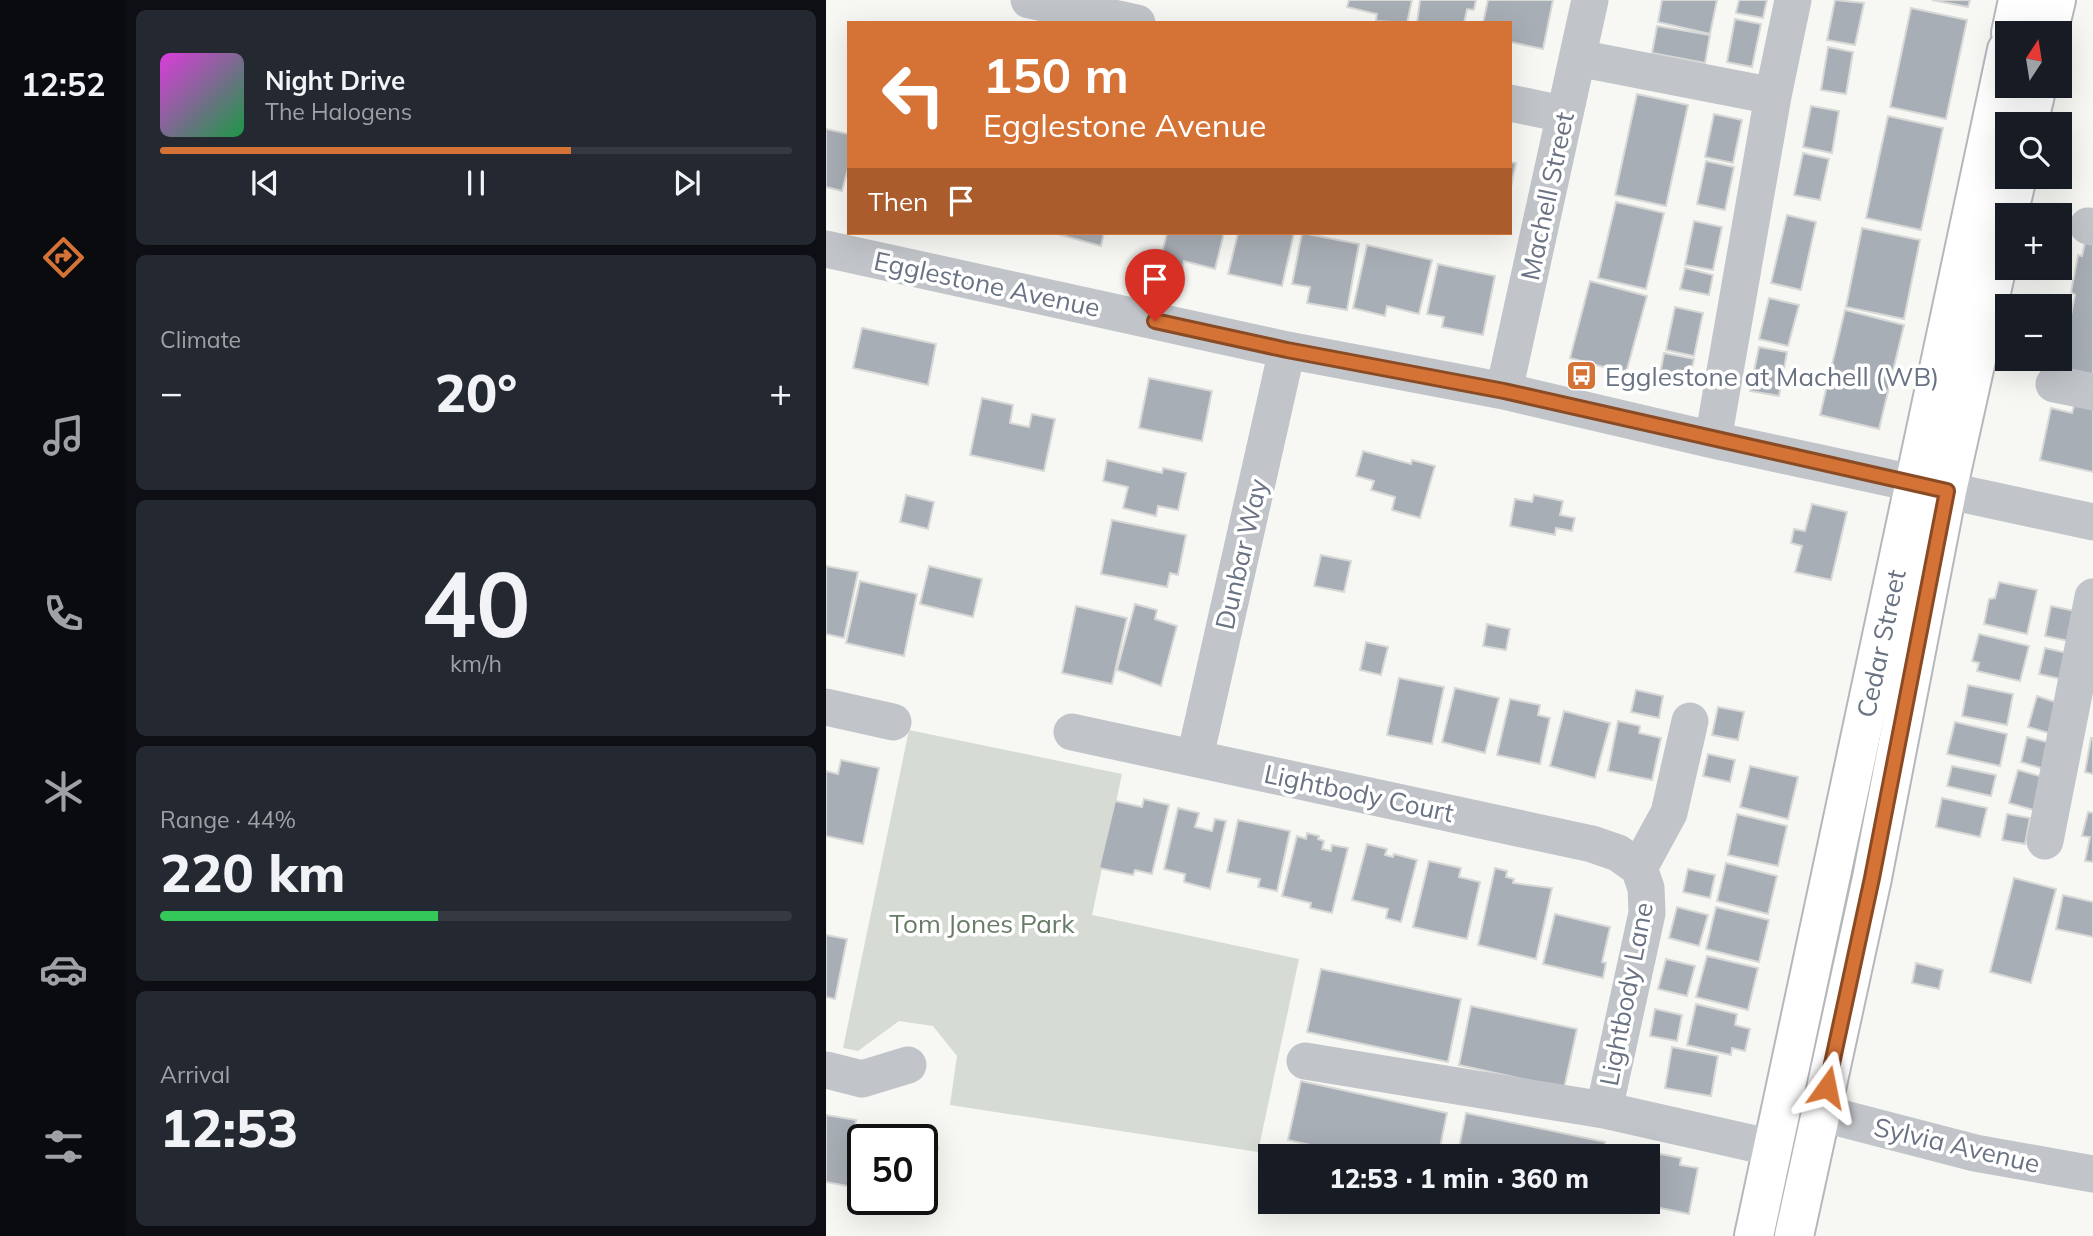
<!DOCTYPE html>
<html lang="en">
<head>
<meta charset="utf-8">
<style>
	:root { --surface:#171b24; --page:#242831; --text:#f1f3f6; --muted:#9ea1a6; --line:#363941; --accent:#d57337 }
	body { margin:0; font-family:Mulish,sans-serif; background:var(--page); color:var(--text); height:100vh; display:flex; flex-direction:column; font-size:26px; white-space:nowrap }
	* { box-sizing:border-box; margin:0 }
	p { font-size:23px; color:var(--muted) }
	.icon { flex:none; width:38px; height:38px; fill:none; stroke:currentColor; stroke-width:2; stroke-linecap:round; stroke-linejoin:round }
	.map { position:relative; flex:1; overflow:hidden }
	.side { display:flex; flex-direction:column; gap:10px; padding:10px; background:#0d0f14; width:700px }
	.side>* { flex:none }
	.guide { position:absolute; left:21px; top:21px; width:665px; height:214px; border-radius:0px; box-shadow:0 7px 28px #0002; background:#d57337; color:#fff; overflow:hidden }
	.needle { width:46px; rotate:12deg }
	.tools { position:absolute; left:1169px; top:21px; display:grid; gap:14px }
	.tools a { display:grid; place-items:center; width:77px; height:77px; border-radius:0px; background:var(--surface); box-shadow:0 7px 28px #0002; font-size:35px }
	.speed { position:absolute; left:21px; top:1124px; display:flex; gap:14px; font-size:35px; font-weight:700; text-align:center }
	.speed>* { display:grid; place-content:center; width:91px; height:91px; border-radius:50%; background:var(--surface); box-shadow:0 7px 28px #0002; line-height:1 }
	.speed .limit { border:4px solid #111; border-radius:10px; background:#fff; color:#111 }
	.pin { position:absolute; display:grid; place-items:center; width:60px; height:60px; color:#fff; margin:-72px -30px; border-radius:50% 50% 50% 0; rotate:-45deg; box-shadow:0 0 7px #0007 }
	.pin .icon { rotate:45deg }
	.me { position:absolute; width:77px; margin:-38px; rotate:12deg; stroke-linejoin:round; filter:drop-shadow(0 0 5px #0008) }
	.turn { display:flex; align-items:center; gap:24px; height:147px; padding:0 21px; font-size:32px }
	.turn .icon { width:91px; height:91px; stroke-width:2.5 }
	.turn b { display:block; font-size:49px; line-height:60px }
	.then { display:flex; align-items:center; height:66px; padding:0 21px; background:#0003; gap:14px; font-size:26px }
	.big { font-size:52px; font-weight:800; line-height:1.1 }
	.side .card { flex:1; display:flex; flex-direction:column; justify-content:center; gap:10px; min-width:0; padding:0 24px; border-radius:10px; background:var(--page) }
	.side .dial { align-items:center; gap:0 }
	.dial b { font-size:91px; line-height:1 }
	.song { display:flex; align-items:center; gap:21px }
	.cover { width:84px; height:84px; border-radius:10px; background:linear-gradient(135deg,hsl(300 70% 55%),hsl(140 70% 35%)) }
	.played { height:7px; border-radius:4px; background:linear-gradient(90deg,var(--accent) 65%,var(--line) 65%) }
	.keys { display:flex; justify-content:space-around; direction:ltr }
	.heat { display:flex; justify-content:space-between; align-items:center; font-size:38px; direction:ltr }
	.charge { height:10px; border-radius:5px; background:linear-gradient(90deg,#34c759 44%,var(--line) 0) }
	.trip { position:absolute; left:432px; top:1144px; width:402px; height:70px; border-radius:0px; background:var(--surface); box-shadow:0 7px 28px #0002; font-weight:800; line-height:70px; text-align:center }
	main { display:flex; flex:1; min-height:0 }
	.tabs { display:flex; flex-direction:column; width:126px; justify-content:space-around; align-items:center; background:#090b0e; color:var(--muted) }
	.tabs .icon { width:49px; height:49px }
	.tabs .selected { color:var(--accent) }
	.tabs b { font-size:32px; color:var(--text) }
	.map>svg:first-child { display:block }
</style>
</head>
<body>
<main>
<nav class="tabs">
<b>12:52</b>
<svg class="icon selected" aria-label="directions" viewBox="0 0 24 24"><path d="M12 3l9 9-9 9-9-9zM9 14v-3h6M13 9l2 2-2 2"/></svg>
<svg class="icon" aria-label="music" viewBox="0 0 24 24"><path d="M9 18V5l10-2v13"/><circle cx="6" cy="18" r="3"/><circle cx="16" cy="16" r="3"/></svg>
<svg class="icon" aria-label="phone" viewBox="0 0 24 24"><path d="M5 4h4l2 5-3 2q2 4 5 5l2-3 5 2v4C11 20 4 13 5 4z"/></svg>
<svg class="icon" aria-label="climate" viewBox="0 0 24 24"><path d="M12 3v18M4 7l16 10M4 17L20 7"/></svg>
<svg class="icon" aria-label="car" viewBox="0 0 24 24"><path d="M5 17H2v-5l4-1 3-4h7l3 4 3 1v5h-3M9 17h6M6 11h13"/><circle cx="7" cy="17" r="2"/><circle cx="17" cy="17" r="2"/></svg>
<svg class="icon" aria-label="filters" viewBox="0 0 24 24"><path d="M4 7h16M4 17h16"/><circle cx="9" cy="7" r="2"/><circle cx="15" cy="17" r="2"/></svg>
</nav>
<section class="side">
<div class="card">
<div class="song"><i class="cover"></i><div><b>Night Drive</b><p>The Halogens</p></div></div>
<div class="played"></div>
<div class="keys"><svg class="icon" aria-label="previous" viewBox="0 0 24 24"><path d="M18 5L8 12l10 7zM5 5v14"/></svg><svg class="icon" aria-label="pause" viewBox="0 0 24 24"><path d="M8 5v14M16 5v14"/></svg><svg class="icon" aria-label="next" viewBox="0 0 24 24"><path d="M6 5l10 7-10 7zM19 5v14"/></svg></div>
</div>
<div class="card"><p>Climate</p>
<div class="heat"><a>−</a><b class="big">20°</b><a>+</a></div>
</div>
<div class="card dial"><b>40</b><p>km/h</p></div>
<div class="card"><p>Range · 44%</p><b class="big">220 km</b><div class="charge"></div></div>
<div class="card"><p>Arrival</p><b class="big">12:53</b></div>
</section>
<div class="map">
<svg width="1267" height="1236" viewBox="0 0 1267 1236">
	<rect width="100%" height="100%" fill="#f7f7f4"/>
	<path fill="#d6dcd4" d="M83,730L296,774L266,915L473,959L432,1152L124,1105L131,1056L107,1026L73,1021L32,1051L17,1048Z"/>
	<path fill="#a8aeb5" stroke="#d8d9d7" stroke-width="2" d="M523,0H586L581,23L550,21L551,14L521,7Z
		M594,0H650L648,10L641,9L638,23H591Z
		M662,0H727L717,49L684,42V23H657Z
		M836,0H891L884,34L832,22Z
		M913,0H941L937,18L910,13Z
		M1009,0L1038,3L1029,45L1001,40Z
		M1106,0H1144L1142,7Z
		M1085,8L1141,20L1120,119L1064,107Z
		M909,19L935,24L926,67L901,62Z
		M831,26L884,35L879,63L826,53Z
		M1002,47L1027,52L1020,94L995,90Z
		M811,94L862,105L840,206L789,195Z
		M985,106L1013,111L1006,153L977,147Z
		M888,114L916,120L907,163L879,157Z
		M1062,116L1117,128L1095,230L1040,218Z
		M0,129L23,134V165L16,191L0,187Z
		M977,153L1003,159L994,200L968,195Z
		M880,161L908,167L899,210L871,204Z
		M684,162L690,163L684,191Z
		M790,202L838,213L820,289L772,278Z
		M961,215L990,222L975,290L945,283Z
		M868,221L896,227L887,270L859,265Z
		M1036,228L1094,240L1078,319L1020,307Z
		M228,233H278L275,246Z
		M341,233H398L389,269L358,261L355,275L332,269Z
		M412,233H468L456,286L402,274Z
		M476,233L533,244L521,310L481,303L484,287L466,284Z
		M1260,238L1267,240V384L1230,376L1235,313L1245,315L1249,295L1245,292L1252,255L1256,256Z
		M541,245L606,260L593,314L561,306L559,316L527,308Z
		M612,264L669,276L657,335L616,327L618,317L601,314Z
		M859,268L887,275L883,295L854,289Z
		M764,281L821,296L800,373L744,358Z
		M943,298L973,305L962,346L933,339Z
		M849,307L877,313L868,356L840,350Z
		M1019,310L1078,325L1053,429L994,415Z
		M36,328L110,344L102,385L27,368Z
		M933,347L961,352L953,396L924,391Z
		M838,353L868,359L863,380L834,375Z
		M323,378L386,391L376,441L313,428Z
		M156,398L187,405L184,423L203,427L206,414L229,419L218,471L144,455Z
		M1249,402L1267,406V472L1214,460L1225,408L1246,413Z
		M537,451L585,464L586,460L609,466L594,518L566,510L569,497L545,490L548,481L530,476Z
		M281,460L336,473L337,468L360,473L352,510L332,506L330,516L297,508L302,487L277,481Z
		M80,495L108,502L102,529L74,522Z
		M708,495L737,501L734,515L749,518L746,531L730,528L729,535L684,526L689,499L706,502Z
		M986,504L1021,512L1005,580L969,572L976,546L965,543L968,529L979,531Z
		M286,520L360,535L352,575L344,573L341,587L275,574Z
		M495,555L525,561L518,592L488,586Z
		M0,566L32,572L18,638L0,634Z
		M103,566L156,579L147,617L94,604Z
		M34,581L91,594L78,656L20,643Z
		M1173,582L1211,590L1201,634L1158,624L1163,599L1169,598Z
		M309,604L331,610L329,619L351,626L335,686L291,670Z
		M250,606L301,618L286,684L236,673Z
		M1225,606L1249,611L1243,641L1219,636Z
		M661,624L684,629L680,650L657,646Z
		M1153,634L1203,646L1194,681L1151,671L1153,663L1146,661Z
		M540,642L562,647L555,675L534,670Z
		M1219,648L1241,653L1235,679L1213,674Z
		M573,678L618,687L606,744L561,735Z
		M1142,685L1187,694L1181,725L1136,716Z
		M629,688L673,698L659,753L616,742Z
		M810,690L837,696L833,718L805,712Z
		M1211,696L1232,703L1223,733L1202,727Z
		M684,699L714,705L712,715L724,718L714,764L671,755Z
		M892,707L918,712L912,740L886,735Z
		M738,711L784,723L769,778L724,766Z
		M792,721L814,726L813,733L835,738L826,780L782,771Z
		M1129,722L1181,734L1174,766L1121,754Z
		M1201,737L1224,743L1218,769L1195,762Z
		M1265,738H1267V774L1259,772Z
		M882,754L909,760L904,782L877,776Z
		M15,760L53,768L37,844L0,836V771L12,774Z
		M924,766L972,777L962,819L914,807Z
		M1126,766L1170,775L1165,796L1121,786Z
		M1192,770L1217,777L1208,810L1183,803Z
		M1116,798L1161,808L1154,837L1110,827Z
		M318,799L343,805L326,874L309,870L307,875L273,868L289,801L316,807Z
		M352,808L373,813L369,827L386,831L389,819L400,821L384,889L358,882L359,874L338,869Z
		M1262,812L1267,813V862L1259,861L1264,837L1256,836Z
		M911,814L961,826L952,866L902,855Z
		M1181,814L1204,818L1199,844L1176,840Z
		M412,820L464,831L451,891L432,887L434,879L401,872Z
		M481,833L493,836L492,839L498,841L496,849L505,851L506,845L522,848L506,913L484,908L485,903L456,896L471,836L480,839Z
		M541,844L561,849L559,855L567,857L568,854L591,860L575,922L560,918L562,909L526,900Z
		M603,861L635,868L633,877L654,882L641,939L587,927Z
		M900,863L951,876L942,914L891,901Z
		M669,868L681,871L680,877L688,879L687,883L726,888L710,959L652,945Z
		M862,869L889,875L884,898L857,892Z
		M1188,878L1230,889L1205,983L1164,972Z
		M1237,895L1267,902V937L1230,929Z
		M851,907L882,915L873,946L843,938Z
		M890,907L943,920L933,962L880,949Z
		M729,914L784,927L776,962L780,963L777,978L717,964Z
		M0,935L21,939L9,999L0,997Z
		M881,956L932,968L922,1010L870,997Z
		M840,959L869,966L861,996L832,989Z
		M1090,963L1117,970L1113,989L1086,983Z
		M495,969L635,999L622,1062L481,1032Z
		M870,1004L911,1014L909,1025L924,1029L919,1051L906,1048L905,1055L861,1045Z
		M645,1006L751,1029L738,1088L633,1065Z
		M829,1009L856,1015L851,1041L824,1036Z
		M846,1047L892,1056L885,1096L839,1088Z
		M475,1081L621,1113L612,1157H537L462,1140Z
		M640,1113L779,1142L776,1157H631Z
		M0,1115L30,1120L28,1132L56,1137L37,1139V1189L0,1182Z
		M96,1144L112,1147L103,1202L84,1199H96Z
		M825,1152L855,1158L854,1165L872,1168L863,1214L806,1202H822V1157H811L812,1154L824,1157Z"/>
	<g fill="none" stroke-linecap="round" stroke-linejoin="round">
		<defs>
			<g id="major">
				<path d="M1185,33L1192,0"/>
				<path d="M1222,33L1230,0"/>
				<path d="M1202,124L1211,86"/>
				<path d="M1182,215L1191,177"/>
				<path id="s1" d="M928,1236L1181,50"/>
				<path d="M968,1236L1046,878L1121,491L1181,220"/>
			</g>
		</defs>
		<use href="#major" stroke="#b5b7bc" stroke-width="42"/>
		<path stroke="#c1c4c8" stroke-width="37" d="M203,0L311,23
			M752,58L947,96
			M684,103L737,114
			M1262,226L1267,227
			M0,249L461,350L678,391L887,440L1267,522
			M1228,384L1267,392
			M678,391L764,0
			M887,440L947,96L967,0
			M0,707L67,722
			M246,732L766,844L792,853L813,868
			M369,757L461,350
			M1219,841L1267,597
			M479,1061L778,1110L947,1148
			M0,1070L36,1079L82,1065
			M778,1110L821,913L820,888L813,868L843,813L864,721
			M995,1113L1149,1153L1267,1174"/>
		<use href="#major" stroke="#fff" stroke-width="38"/>
	</g>
	<g fill="none" stroke-linecap="round" stroke-linejoin="round">
		<defs>
			<path id="route" d="M329,321L461,350L678,391L1121,491L1046,878L1001,1087"/>
		</defs>
		<use href="#route" stroke="#8a4b24" stroke-width="18"/>
		<use href="#route" stroke="#d57337" stroke-width="12"/>
	</g>
	<defs>
		<symbol id="bus-square" viewBox="-11 -11 22 22"><rect x="-9" y="-9" width="18" height="18" rx="4" fill="#d57337" stroke="#fff"/><path d="M-5-6H5V4H4V6H2V4H-2V6H-4V4H-5ZM-3.5-4V0h7V-4ZM-3.5 1.2v1.5H-2V1.2ZM2 1.2v1.5H3.5V1.2Z" fill="#fff"/></symbol>
	</defs>
	<g fill-rule="evenodd">
		<use href="#bus-square" x="738" y="358" width="35" height="35"/>
	</g>
	<g text-anchor="middle" dominant-baseline="central" stroke-width="7" stroke-linejoin="round" paint-order="stroke">
		<g font-size="26" fill="#697383" stroke="#fff">
			<text transform="translate(721 196) rotate(-78)">Machell Street</text>
			<text transform="translate(161 284) rotate(12)">Egglestone Avenue</text>
			<text transform="translate(415 554) rotate(-77)">Dunbar Way</text>
			<text stroke="none"><textPath href="#s1" startOffset="606">Cedar Street</textPath></text>
			<text transform="translate(533 793) rotate(12)">Lightbody Court</text>
			<text transform="translate(800 994) rotate(-79)">Lightbody Lane</text>
			<text transform="translate(1131 1145) rotate(13)">Sylvia Avenue</text>
		</g>
		<g font-size="26" fill="#697383" stroke="#fff" text-anchor="start">
			<text x="779" y="376">Egglestone at Machell (WB)</text>
		</g>
		<g font-size="26" fill="#687b67" stroke="#fff">
			<text x="156" y="923">Tom Jones Park</text>
		</g>
	</g>
</svg>
<div class="tools">
<a><svg class="needle" viewBox="-14 -14 28 28"><path d="M0-13l5 13h-10z" fill="#e53935"/><path d="M0 13l5-13h-10z" fill="#9ea1a6"/></svg></a>
<a><svg class="icon" aria-label="search" viewBox="0 0 24 24"><circle cx="10" cy="10" r="6"/><path d="M15 15l6 6"/></svg></a>
<a>+</a>
<a>−</a>
</div>
<div class="speed"><div class="limit">50</div></div>
<div class="pin" style="left:329px;top:321px;background:#d93025"><svg class="icon" aria-label="arrive" viewBox="0 0 24 24"><path d="M6 21V4h12l-3 4 3 4H6"/></svg></div>
<svg class="me" style="left:1001px;top:1087px" viewBox="-20 -20 40 40"><path d="M0-17L14 15 0 8-14 15z" fill="#d57337" stroke="#fff" stroke-width="4"/></svg>
<div class="trip">12:53 · 1 min · 360 m</div>
<div class="guide">
<div class="turn"><svg class="icon" aria-label="left" viewBox="0 0 24 24"><path d="M17 20v-9H6M10 6l-5 5 5 5"/></svg><div><b>150 m</b>Egglestone Avenue</div></div>
<div class="then">Then<svg class="icon" aria-label="arrive" viewBox="0 0 24 24"><path d="M6 21V4h12l-3 4 3 4H6"/></svg></div>
</div>
</div>
</main>
</body>
</html>
